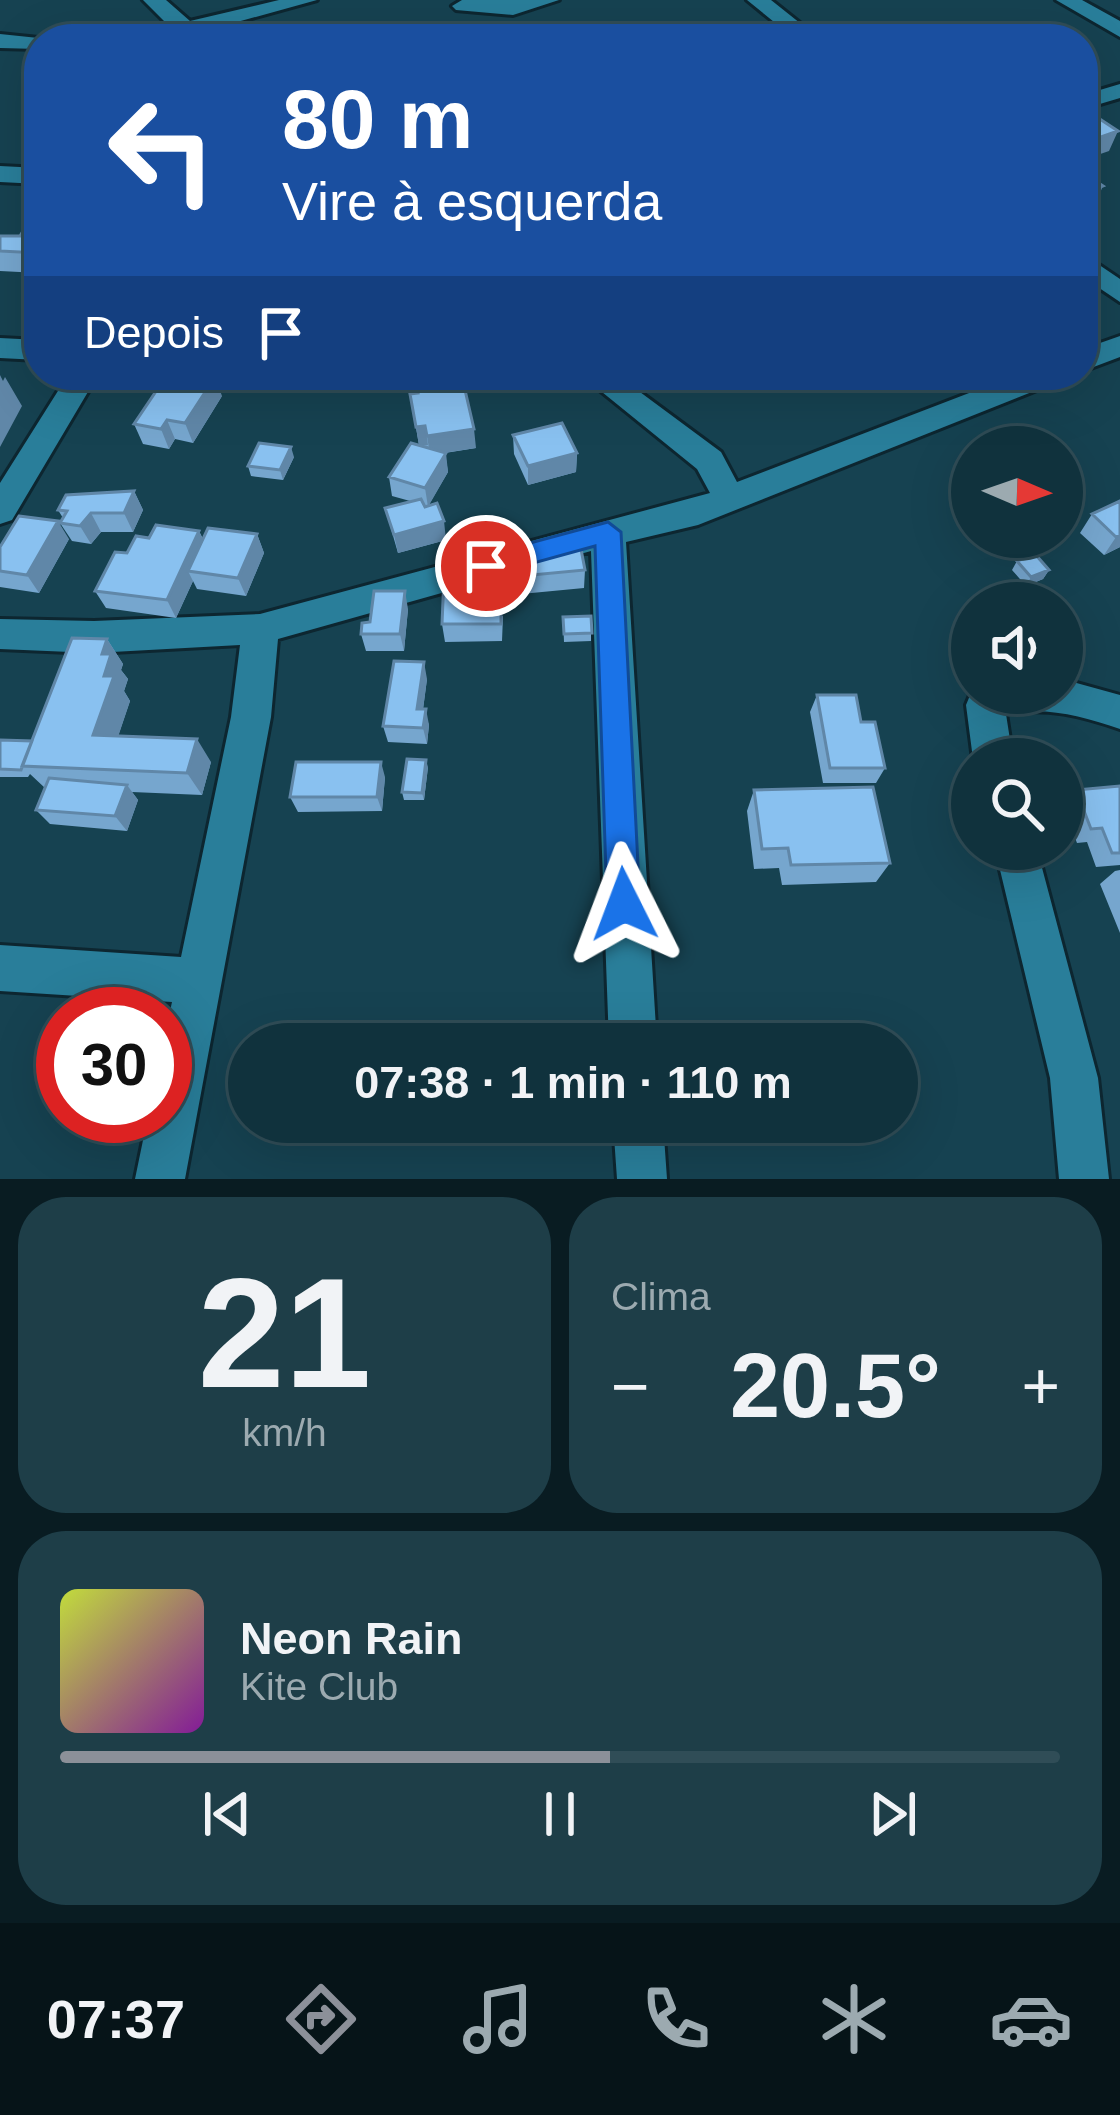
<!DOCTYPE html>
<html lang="pt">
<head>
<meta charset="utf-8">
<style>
	:root { --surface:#10323d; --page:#1e3e48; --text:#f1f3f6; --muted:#9caab0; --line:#304d57; --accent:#8c9099 }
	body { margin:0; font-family:Arial,sans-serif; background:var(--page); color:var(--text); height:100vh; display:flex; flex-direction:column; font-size:45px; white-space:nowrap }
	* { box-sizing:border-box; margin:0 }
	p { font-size:39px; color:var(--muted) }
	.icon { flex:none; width:66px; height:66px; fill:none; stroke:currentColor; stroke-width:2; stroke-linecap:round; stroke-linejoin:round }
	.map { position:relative; height:1179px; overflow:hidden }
	.sheet { display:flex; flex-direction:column; gap:18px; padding:18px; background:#091c22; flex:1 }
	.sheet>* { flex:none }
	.guide { position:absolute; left:24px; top:24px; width:1074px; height:366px; border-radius:48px; box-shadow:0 12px 48px #0002,0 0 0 3px var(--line); background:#1a4fa0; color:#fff; overflow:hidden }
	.needle { width:78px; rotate:92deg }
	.tools { position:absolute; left:951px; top:426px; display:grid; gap:24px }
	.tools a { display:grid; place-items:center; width:132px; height:132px; border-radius:50%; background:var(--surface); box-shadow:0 12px 48px #0002,0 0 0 3px var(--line); font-size:60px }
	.speed { position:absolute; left:36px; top:987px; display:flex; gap:24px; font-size:60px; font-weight:700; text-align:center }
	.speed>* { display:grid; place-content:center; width:156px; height:156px; border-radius:50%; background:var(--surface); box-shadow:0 12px 48px #0002,0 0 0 3px var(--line); line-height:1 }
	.speed .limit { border:18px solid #d22; background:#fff; color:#111 }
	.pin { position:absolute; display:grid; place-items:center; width:102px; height:102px; color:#fff; margin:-51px; border:6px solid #fff; border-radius:50%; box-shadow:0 3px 12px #0007 }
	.me { position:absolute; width:132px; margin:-66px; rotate:357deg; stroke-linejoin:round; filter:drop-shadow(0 0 9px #0008) }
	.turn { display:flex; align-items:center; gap:42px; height:252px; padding:0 60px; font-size:54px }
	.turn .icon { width:156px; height:156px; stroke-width:2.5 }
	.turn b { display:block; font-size:84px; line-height:102px }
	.then { display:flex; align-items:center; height:114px; padding:0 60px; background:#0003; gap:24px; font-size:45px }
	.big { font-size:90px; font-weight:700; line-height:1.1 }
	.sheet .widget { flex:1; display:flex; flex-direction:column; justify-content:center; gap:18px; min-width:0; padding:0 42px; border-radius:48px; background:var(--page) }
	.sheet .dial { align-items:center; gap:0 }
	.dial b { font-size:156px; line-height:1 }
	.song { display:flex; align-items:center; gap:36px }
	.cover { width:144px; height:144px; border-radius:18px; background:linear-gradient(135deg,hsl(70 70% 55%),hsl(290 70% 35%)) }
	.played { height:12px; border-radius:6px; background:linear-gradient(90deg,var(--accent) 55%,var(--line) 55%) }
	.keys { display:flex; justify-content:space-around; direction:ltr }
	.heat { display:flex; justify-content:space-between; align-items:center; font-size:66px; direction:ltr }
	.sheet .tiles { flex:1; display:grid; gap:18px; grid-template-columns:1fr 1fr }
	.widget:last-child { grid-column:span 2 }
	.trip { position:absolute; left:228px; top:1023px; width:690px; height:120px; border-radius:60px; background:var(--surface); box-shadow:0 12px 48px #0002,0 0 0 3px var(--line); font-weight:700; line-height:120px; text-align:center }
	.dock { display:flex; height:192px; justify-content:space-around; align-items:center; background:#061418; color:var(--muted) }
	.dock .icon { width:84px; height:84px }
	.dock .selected { color:var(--accent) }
	.dock b { font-size:54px; color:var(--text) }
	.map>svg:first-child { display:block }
</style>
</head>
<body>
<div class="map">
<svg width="1120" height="1179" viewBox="0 0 1120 1179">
	<rect width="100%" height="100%" fill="#164251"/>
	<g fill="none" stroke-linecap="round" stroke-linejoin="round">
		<defs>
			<path id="minor" d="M143,0H166L190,21L279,0H317L201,32L207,39H162L172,29Z
				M462,0H559L513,15L456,10L452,6Z
				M747,0H771L820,39H795Z
				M1056,0H1082L1120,21V37Z
				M0,34L48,39H39V49L0,48Z
				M1120,84V98L1083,109V95Z
				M0,166L39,168V184L0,182Z
				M1083,254L1120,279V302L1083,277Z
				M1120,336V357L1083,371V349Z
				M0,338L39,340V360L0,358Z
				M68,375H98L12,520L0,524V483Z
				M581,375H617L721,452L737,482L1016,375H1061L1057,382L698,525L626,542L657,1044H609L591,551L278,639L271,717L185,1179H135L148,1116H165V1034L172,1002L0,991V945L181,957L231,717L240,645L94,653L0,649V619L94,621L260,614L710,493L697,469Z
				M1062,679L1120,695V729C1083,716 1045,706 1006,714L1013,759H973L966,705L971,693H1062Z
				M995,849H1037L1098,1078L1109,1179H1059L1050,1078Z
				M613,1122H663L667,1179H617Z"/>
		</defs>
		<use href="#minor" stroke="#0d2630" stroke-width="6"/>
		<use href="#minor" fill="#297e9a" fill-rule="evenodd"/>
	</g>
	<path fill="#76a6ce" d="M39,226V273L0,271V251L20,236Z
		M764,375H822L776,390Z
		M410,394L476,448L445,453L448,472L428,506L446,540L398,553L385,508L410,501L392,496L389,477L419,445Z
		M222,396L193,443L175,439L169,449L143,444L134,424Z
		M513,435L577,453L576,472L528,485L514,454Z
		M294,457L283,480L251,476L248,466Z
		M134,491L143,510L133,532H101L91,544L72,541L60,523L63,518L58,510Z
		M1120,501V547L1104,555L1080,533L1092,514Z
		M199,531L203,539L257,534L264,553L246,596L197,589L193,581L176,618L106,608L95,591L127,553L149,538Z
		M69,539L39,593L0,587V547Z
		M495,560L585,570L584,588L500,596Z
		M1017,561L1049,570L1043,579L1026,586L1012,570Z
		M408,609L404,651H366L361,634L370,622Z
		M503,616L502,641L445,642L442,624Z
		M591,616V641L564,642L563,617Z
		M107,639L123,664L121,670L128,679L124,691L130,701L118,736L211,762L202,795L132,792L138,800L127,831L50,824L36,810L45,788L30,774L28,777H0V740L32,741Z
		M427,679L423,709L429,725L427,744L388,742L383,726Z
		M817,695L861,722L885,768L876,783H823L810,712Z
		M428,767L424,800H404L402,792Z
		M385,777L382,811L298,812L290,797Z
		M1120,786V865L1096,867L1087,842L1077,843L1062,804L1076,790Z
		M754,790L890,863L876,882L782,885L779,868L754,869L747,811Z
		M1120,870V933L1100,884L1115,871Z"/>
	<path fill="#6087a8" d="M1118,131L1109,151L1083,160L1084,143Z
		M1103,186L1094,206L1083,210V194Z
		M0,375L3,381L5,377L22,406L0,447Z
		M780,375H822L776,390Z
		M215,377L222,396L193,443L185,423Z
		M167,420L175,439L169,449L161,429Z
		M425,426L428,445L419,446L416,427Z
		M474,429L476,448L430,455L427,436Z
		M291,447L294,457L283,480L280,470Z
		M446,453L448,472L428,507L425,488Z
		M577,453L576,472L528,485V466Z
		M134,491L143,510L133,532L124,513Z
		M91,513L101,532L91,544L80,526Z
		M58,521L69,539L39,593L27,575Z
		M444,521L446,540L398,553L394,535Z
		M199,531L207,549L188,571L193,581L176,618L167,600Z
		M257,534L264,553L246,596L238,578Z
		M1120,535V547L1104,555L1116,537Z
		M1049,570L1043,579L1026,586L1031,577Z
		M405,591L408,609L404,651L400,634Z
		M107,639L123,664L121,670L128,679L124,691L130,701L111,758L93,735L104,676L102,654Z
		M424,662L427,679L421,725L417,709Z
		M426,709L429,725L427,744L423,728Z
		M197,739L211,762L202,795L187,773Z
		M426,760L428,767L424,800L422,793Z
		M381,762L385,777L382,811L377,797Z
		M127,785L138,800L127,831L115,816Z"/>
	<path fill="#89c1f0" stroke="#6087a8" stroke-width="3" d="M1083,108L1118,131L1084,143Z
		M1083,173L1103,186L1083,194Z
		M26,226H39V253L0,251V236H20Z
		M167,375L215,377L185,423L167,420L161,429L134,424Z
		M462,377L474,429L427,436L425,426L416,427L410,394L418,393L416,384Z
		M562,423L577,453L528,466L513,435Z
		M259,443L291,447L280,470L248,466Z
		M411,443L446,453L425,488L389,477Z
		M134,491L124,513H91L80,526L60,523L67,511L58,510L66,495Z
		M421,499L425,507L437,503L444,521L394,535L385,508Z
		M1120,501V535L1116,537L1092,514Z
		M19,516L58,521L27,575L0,571V547Z
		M156,525L199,531L167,600L95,591L115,552L127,553L136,536L149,538Z
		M208,528L257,534L238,578L188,571Z
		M580,544L585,570L499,578L495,560Z
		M1035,554L1049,570L1031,577L1017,561Z
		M487,576L486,599H501V624H442L444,577Z
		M374,591H405L400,634H361L362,623L370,622Z
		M591,616L592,633L564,634L563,617Z
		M72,638L107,639L102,654H111L104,676H114L93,735L197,739L187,773L22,766Z
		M394,661L424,662L417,709H426L423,728L383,726Z
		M817,695H856L861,722H875L885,768H830Z
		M0,740L32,741L21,770L0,769Z
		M407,759L426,760L422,793L402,792Z
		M296,762H381L377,797H290Z
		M49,778L127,785L115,816L36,810Z
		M1120,786V853H1112L1102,828L1091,829L1076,790Z
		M873,787L890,863L791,865L788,848L762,849L754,790Z"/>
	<path fill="#1a73e8" stroke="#114b97" stroke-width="3" d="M608,522L621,532L640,904L635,916L624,921L612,916L607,904L595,546L486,576L473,566L486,555Z"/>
</svg>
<div class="tools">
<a><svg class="needle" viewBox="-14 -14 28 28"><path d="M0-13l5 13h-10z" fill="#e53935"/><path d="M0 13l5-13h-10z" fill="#9caab0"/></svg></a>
<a><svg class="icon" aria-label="sound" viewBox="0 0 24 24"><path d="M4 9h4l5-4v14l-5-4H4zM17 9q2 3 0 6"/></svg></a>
<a><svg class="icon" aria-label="search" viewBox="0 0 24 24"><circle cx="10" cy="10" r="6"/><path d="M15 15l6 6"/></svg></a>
</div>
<div class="speed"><div class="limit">30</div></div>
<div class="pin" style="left:486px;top:566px;background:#d93025"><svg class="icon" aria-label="arrive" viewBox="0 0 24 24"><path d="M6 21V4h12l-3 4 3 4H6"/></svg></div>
<svg class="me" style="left:624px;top:904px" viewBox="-20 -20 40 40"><path d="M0-17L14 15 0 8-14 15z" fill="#1a73e8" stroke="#fff" stroke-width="4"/></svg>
<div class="trip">07:38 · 1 min · 110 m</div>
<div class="guide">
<div class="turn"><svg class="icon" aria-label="left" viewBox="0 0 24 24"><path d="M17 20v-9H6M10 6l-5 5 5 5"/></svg><div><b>80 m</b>Vire à esquerda</div></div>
<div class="then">Depois<svg class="icon" aria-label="arrive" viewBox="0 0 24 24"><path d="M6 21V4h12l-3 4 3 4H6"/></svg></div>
</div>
</div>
<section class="sheet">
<div class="tiles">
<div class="widget dial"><b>21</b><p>km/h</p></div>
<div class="widget"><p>Clima</p>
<div class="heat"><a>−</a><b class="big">20.5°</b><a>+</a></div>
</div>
<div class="widget">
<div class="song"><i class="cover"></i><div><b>Neon Rain</b><p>Kite Club</p></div></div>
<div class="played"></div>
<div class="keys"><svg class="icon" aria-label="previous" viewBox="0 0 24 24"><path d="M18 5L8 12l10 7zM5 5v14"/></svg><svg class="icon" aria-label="pause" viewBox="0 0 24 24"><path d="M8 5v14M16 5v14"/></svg><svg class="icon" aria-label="next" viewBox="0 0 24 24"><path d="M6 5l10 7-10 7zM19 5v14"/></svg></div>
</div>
</div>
</section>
<nav class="dock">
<b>07:37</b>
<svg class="icon selected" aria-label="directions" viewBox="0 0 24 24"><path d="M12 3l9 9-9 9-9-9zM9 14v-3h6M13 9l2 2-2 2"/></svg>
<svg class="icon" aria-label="music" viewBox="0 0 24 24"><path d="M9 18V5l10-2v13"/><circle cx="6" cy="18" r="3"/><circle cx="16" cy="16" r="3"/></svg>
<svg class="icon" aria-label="phone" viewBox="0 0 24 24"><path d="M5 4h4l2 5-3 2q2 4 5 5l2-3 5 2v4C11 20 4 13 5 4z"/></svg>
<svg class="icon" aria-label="climate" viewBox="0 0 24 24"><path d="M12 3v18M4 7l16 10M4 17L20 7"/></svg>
<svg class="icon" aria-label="car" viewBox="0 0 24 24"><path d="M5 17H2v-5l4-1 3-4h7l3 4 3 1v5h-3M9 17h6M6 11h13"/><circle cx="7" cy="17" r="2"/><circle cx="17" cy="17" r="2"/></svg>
</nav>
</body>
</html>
